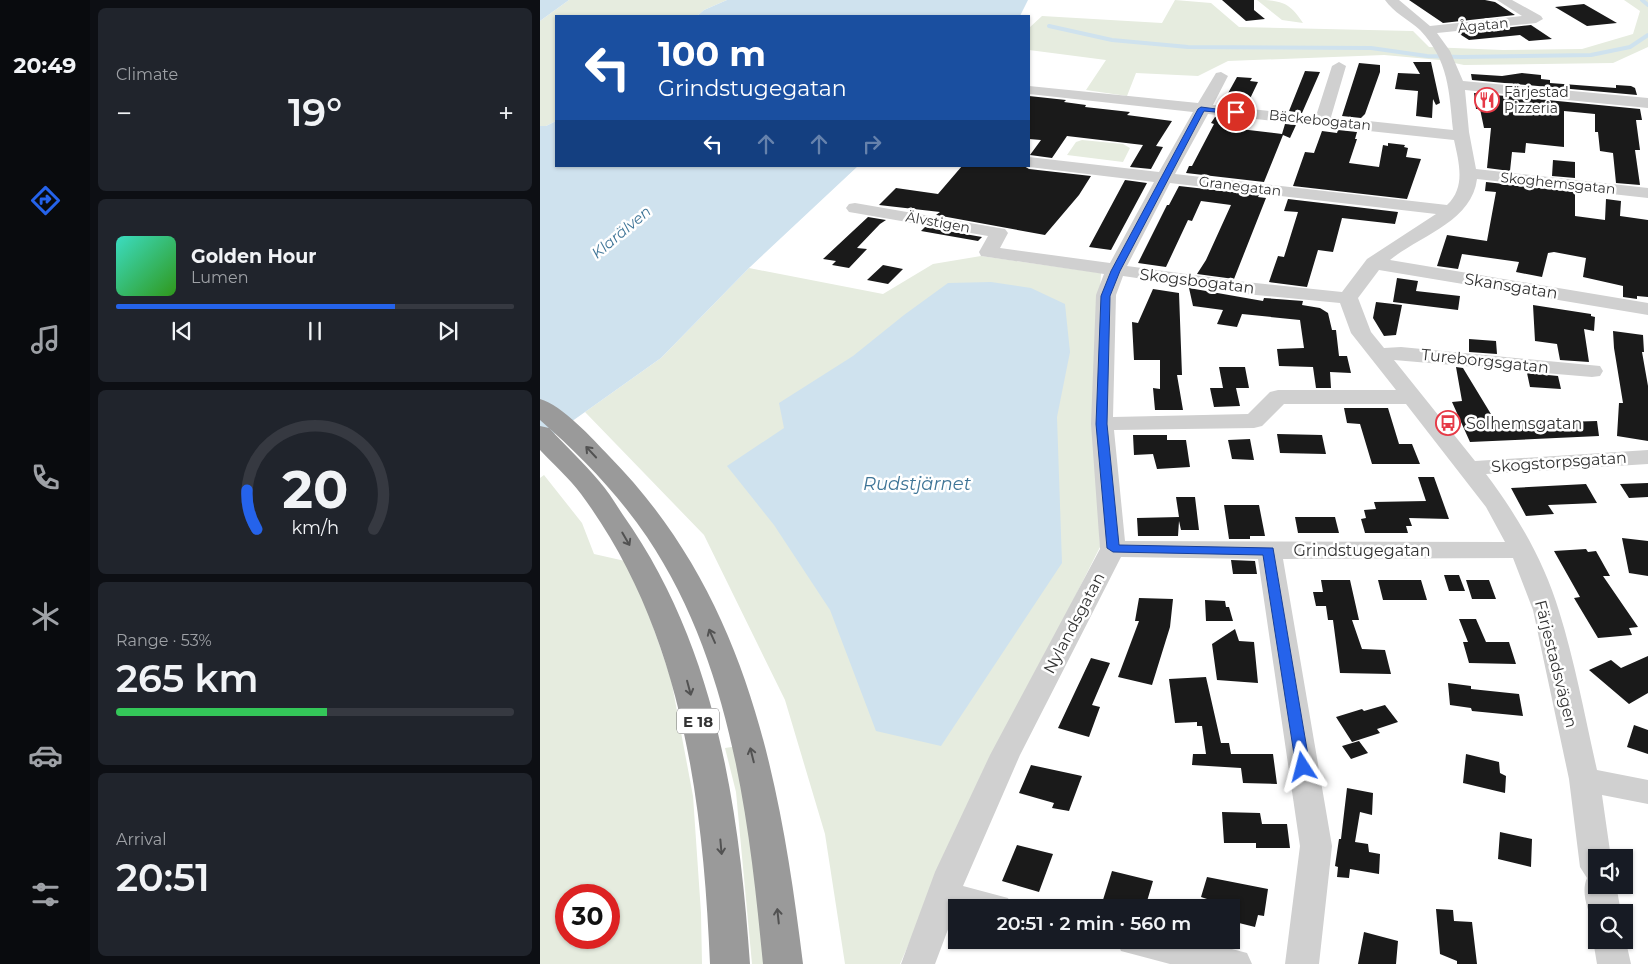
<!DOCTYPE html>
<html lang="en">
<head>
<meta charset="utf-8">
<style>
	:root { --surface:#171b24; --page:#20242c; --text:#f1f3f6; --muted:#9ea1a6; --line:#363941; --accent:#2563eb }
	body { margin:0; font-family:Montserrat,sans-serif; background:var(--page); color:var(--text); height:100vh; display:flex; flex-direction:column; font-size:19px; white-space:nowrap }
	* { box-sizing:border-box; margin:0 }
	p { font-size:16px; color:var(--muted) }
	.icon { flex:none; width:28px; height:28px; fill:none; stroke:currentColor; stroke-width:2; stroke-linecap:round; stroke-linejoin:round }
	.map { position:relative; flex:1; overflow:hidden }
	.drawer { display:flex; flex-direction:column; gap:8px; padding:8px; background:#0d0f14; width:450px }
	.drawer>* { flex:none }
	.hud { position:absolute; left:15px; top:15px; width:475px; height:152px; border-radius:0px; box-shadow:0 1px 4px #0004; background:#1a4fa0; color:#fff; overflow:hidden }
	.tools { position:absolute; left:1048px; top:849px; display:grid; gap:10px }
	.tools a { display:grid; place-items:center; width:45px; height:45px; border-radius:0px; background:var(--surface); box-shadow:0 1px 4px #0004; font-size:25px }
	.speed { position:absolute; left:15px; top:884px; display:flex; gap:10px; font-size:25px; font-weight:700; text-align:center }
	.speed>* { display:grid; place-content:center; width:65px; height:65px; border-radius:50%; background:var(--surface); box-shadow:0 1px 4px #0004; line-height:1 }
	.speed .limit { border:8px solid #d22; background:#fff; color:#111 }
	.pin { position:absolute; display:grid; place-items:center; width:42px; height:42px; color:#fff; margin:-21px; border:2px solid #fff; border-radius:50%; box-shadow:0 1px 5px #0007 }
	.me { position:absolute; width:55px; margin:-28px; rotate:351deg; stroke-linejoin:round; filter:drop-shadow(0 0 4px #0008) }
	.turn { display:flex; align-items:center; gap:18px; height:105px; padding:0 20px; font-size:22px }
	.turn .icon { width:65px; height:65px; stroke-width:2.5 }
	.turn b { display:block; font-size:35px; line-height:42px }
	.lanes { display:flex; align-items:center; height:48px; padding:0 20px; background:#0003; justify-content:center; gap:25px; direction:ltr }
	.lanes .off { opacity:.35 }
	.big { font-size:38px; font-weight:600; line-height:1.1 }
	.drawer .widget { flex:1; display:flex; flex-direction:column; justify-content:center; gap:8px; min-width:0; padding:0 18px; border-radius:8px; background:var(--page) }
	.drawer .dial { align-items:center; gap:0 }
	.dial svg { height:130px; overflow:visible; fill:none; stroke:var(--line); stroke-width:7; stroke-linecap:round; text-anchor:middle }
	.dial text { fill:var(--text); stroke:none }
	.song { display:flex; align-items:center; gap:15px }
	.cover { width:60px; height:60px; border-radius:8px; background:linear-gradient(135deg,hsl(170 70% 55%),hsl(110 70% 35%)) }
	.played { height:5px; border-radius:2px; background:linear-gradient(90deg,var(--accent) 70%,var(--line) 70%) }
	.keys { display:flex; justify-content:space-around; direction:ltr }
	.heat { display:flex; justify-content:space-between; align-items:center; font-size:28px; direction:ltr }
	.charge { height:8px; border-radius:4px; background:linear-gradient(90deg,#34c759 53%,var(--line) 0) }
	.trip { position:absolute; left:408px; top:899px; width:292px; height:50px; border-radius:0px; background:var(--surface); box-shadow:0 1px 4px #0004; font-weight:600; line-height:50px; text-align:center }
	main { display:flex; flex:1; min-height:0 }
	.dock { display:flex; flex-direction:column; width:90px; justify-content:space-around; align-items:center; background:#090b0e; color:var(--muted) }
	.dock .icon { width:35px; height:35px }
	.dock .active { color:var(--accent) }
	.dock b { font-size:22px; color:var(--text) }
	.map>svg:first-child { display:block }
</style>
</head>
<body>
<main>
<nav class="dock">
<b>20:49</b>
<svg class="icon active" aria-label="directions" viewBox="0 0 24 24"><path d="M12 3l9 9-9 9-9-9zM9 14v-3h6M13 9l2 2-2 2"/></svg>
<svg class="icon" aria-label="music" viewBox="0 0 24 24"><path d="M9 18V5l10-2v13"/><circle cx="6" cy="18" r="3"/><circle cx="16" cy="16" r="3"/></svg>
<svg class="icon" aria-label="phone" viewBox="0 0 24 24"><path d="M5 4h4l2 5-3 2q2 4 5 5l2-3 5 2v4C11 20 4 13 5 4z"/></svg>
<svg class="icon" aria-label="climate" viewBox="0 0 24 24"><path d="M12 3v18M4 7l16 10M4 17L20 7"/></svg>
<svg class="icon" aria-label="car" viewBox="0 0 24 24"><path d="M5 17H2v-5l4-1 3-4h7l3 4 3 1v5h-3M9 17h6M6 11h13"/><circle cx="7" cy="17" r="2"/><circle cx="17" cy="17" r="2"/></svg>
<svg class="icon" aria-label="filters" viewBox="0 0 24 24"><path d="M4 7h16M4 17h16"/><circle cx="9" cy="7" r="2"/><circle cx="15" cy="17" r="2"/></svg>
</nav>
<section class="drawer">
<div class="widget"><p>Climate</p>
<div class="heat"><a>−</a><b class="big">19°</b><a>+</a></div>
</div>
<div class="widget">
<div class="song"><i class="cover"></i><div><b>Golden Hour</b><p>Lumen</p></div></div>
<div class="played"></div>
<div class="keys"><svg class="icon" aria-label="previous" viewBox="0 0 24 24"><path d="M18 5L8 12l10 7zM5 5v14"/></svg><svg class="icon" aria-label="pause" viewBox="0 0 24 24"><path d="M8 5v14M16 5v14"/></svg><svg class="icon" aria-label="next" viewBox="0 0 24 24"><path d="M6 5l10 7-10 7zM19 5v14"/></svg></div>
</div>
<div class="widget dial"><svg viewBox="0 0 100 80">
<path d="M14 69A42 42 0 1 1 86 69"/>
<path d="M14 69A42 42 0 0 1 8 45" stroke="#2563eb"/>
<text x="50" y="56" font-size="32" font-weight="700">20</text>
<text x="50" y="72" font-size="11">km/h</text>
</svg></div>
<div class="widget"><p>Range · 53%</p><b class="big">265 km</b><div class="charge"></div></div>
<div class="widget"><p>Arrival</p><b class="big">20:51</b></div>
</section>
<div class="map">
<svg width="1108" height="964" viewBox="0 0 1108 964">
	<rect width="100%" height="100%" fill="#fff"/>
	<path fill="#e6ecdf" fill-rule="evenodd" d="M29,0H187L164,10L157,16H16V121L6,126H0V21Z
		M635,0L671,3L699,27L873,31L889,47L963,50L1042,49L1093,34L1100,11L1084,0H1108V47L1073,63L924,65L900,60L844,55L688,61L658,76L596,73L587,96L546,90L566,60L489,50V28L502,16L622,23Z
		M717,0C740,0 750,2 763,23L742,20Z
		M542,140L583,144L590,148L583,162L527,155L536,142Z
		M441,256L561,273L554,384L560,547L426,813L360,964H305L285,834L245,700L164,535L45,412L121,358L209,268L343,294L393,264Z
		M4,475L42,523L54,554L85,561L107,609L131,679L153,796L161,913L162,964H0V478ZM26,895H69V938H26Z
		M198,746L229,964H212L196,792L185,748Z"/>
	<path fill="#cfe2ee" d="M0,0H29L0,21Z
		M187,0H488L480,16H157L164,10Z
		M16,121V166H318L209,268L121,358L0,444V126H6Z
		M451,282L491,288L525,304L530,352L517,417L522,563L401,746L336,731L290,610L234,525L187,466L244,428L239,403L313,356L364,315L408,283Z"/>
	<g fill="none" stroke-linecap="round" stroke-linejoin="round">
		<path stroke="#cfe2ee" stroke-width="4" d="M1102,0L1108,5
			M509,26L572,40L648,47L831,48L887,56L921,57L1051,55L1090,47L1108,35"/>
	</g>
	<path fill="#1a1a1a" d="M682,0H714V10L725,19L706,21Z
		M869,0H945L955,2L975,15L903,23Z
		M1044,4L1077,23L1047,26L1015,7Z
		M991,25L1012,39L989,41L980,35L929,40L918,33Z
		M873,62H891L900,103L896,105L893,99L892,118L876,116L878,91L855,89L858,73L880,74Z
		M819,63L840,65V72L825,114L821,118L802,116Z
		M765,71L780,72L762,113L749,111Z
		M982,73L1001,75V79L1010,80V83L1076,88V85L1091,86L1095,88L1097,95L932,80L931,74L962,76Z
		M697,77L712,78L710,81L718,82L706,107L682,104Z
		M934,93L1100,109L1102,120H1096L1100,150H1095L1100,185L1076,183L1073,153L1060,151L1058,132H1055V114L1024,111V147L986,143L985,153L972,152L970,171L947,168L951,128H944L940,109H936Z
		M489,96L526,100L524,102L546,105L545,107L590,112L587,115L632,121L616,146L623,147L611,169L590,167L603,145L527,136L512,158L490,155L501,140L489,139Z
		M675,117L699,119L697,123L703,124L700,129L742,134L745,124L756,125L750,138L743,135L724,182L646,173L649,166H652L674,124L671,123Z
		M798,130L817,132L815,139H817L809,163L839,167L843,145L848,146V143L865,145L864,147L868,148L866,157L881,159L867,199L753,186L765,152L774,153L782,131L797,133Z
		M1013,160L1035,162V178L1012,176Z
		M422,166H484L489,169L551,176L539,195L505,235L396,215L400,212L339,205L356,188L398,194Z
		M585,180L607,183L571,250L549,247Z
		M946,182L1035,192V216L1065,220L1066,199L1081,201L1080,216L1108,220V297L1097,296V299L1083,297V286L1043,277L1046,258L1014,252L1008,253L1002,277L976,272L979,262L922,254L918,269L897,266L907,235L947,241L956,192L945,191Z
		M639,186L719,195L718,197L726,198L694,279L657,274L666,260L691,205L661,201L652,221L648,220L626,267L598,263L627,205H629Z
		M748,199L858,212L855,224L802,218L793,252L778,250L767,287L729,282L738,256L744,257L758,212L744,211Z
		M328,217L346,220L340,224L317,248L327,249L309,268L292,265L296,261L283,259Z
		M385,227L442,237L438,241L381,231Z
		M343,265L363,269L348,284L327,280Z
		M857,278L878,281L876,291L920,296L918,310L853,302Z
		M649,288L723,301L724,298L763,301L762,305L780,308L788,313L792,330H796L799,356H807L811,373L790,372L791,388H776L773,367L739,366L737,349L764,348L760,320L702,314L697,327L677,324L683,310L653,306Z
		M613,289L639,293L642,375H637L643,410H615L613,388L620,389V360H594L592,322L598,323Z
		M836,302L862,305L856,335L844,336L833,318Z
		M993,305L1051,314V316L1055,317L1054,331L1044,329L1049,362L1020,360L1017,344L995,341Z
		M1073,331L1103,335L1104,352H1102L1108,386V441L1077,436L1079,403H1083L1074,348Z
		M929,339L956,341L957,354L929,352Z
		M679,367H705L709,388H696L700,406L674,407L670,388H683Z
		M916,367L923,368L957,424L1057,421L1059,436L930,442L912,402L922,401Z
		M987,373L1018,376L1021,389L990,387Z
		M804,408H848L859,444H872L880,464H832L820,424L807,423Z
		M737,434L782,435L786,454L740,453Z
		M593,435H627V440H646L650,467L617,469L613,454L594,455Z
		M710,439L714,460L692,459L688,440Z
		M878,477H894L909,519L869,518L872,526H866L868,533H825L821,519L826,518L824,510L836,509L834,502L886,501Z
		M1108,483V497L1089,498L1080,484Z
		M1046,484L1057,503L1008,505L1014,514L986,516L971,488Z
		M636,497H655L659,530H641L639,521L638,536H598L597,518L639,517Z
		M684,505H719L725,536H710V539H689Z
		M755,517H795L799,533H758Z
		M1082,538L1108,541V576L1089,573Z
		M1046,549L1048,552L1056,551L1070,576H1063L1098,627L1089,628L1092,635L1058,638L1034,598L1040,597L1014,551Z
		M691,560L715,561L717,574H693Z
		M904,575H919L925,591H909Z
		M781,580H810L819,620H812L822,649L845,650L851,674L800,673L793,620H788L786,606H776L773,592H783Z
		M838,580H881L887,600H843Z
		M926,580H949L956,599H932Z
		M599,598L633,599L630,627L612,685L578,677L599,621H595Z
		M665,600L685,601L686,607H689L693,621H666Z
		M919,619H936L946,642H969L976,664L929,663L923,642H928Z
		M695,629L699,641L714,642L718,683L677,680L672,644Z
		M1108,656V693L1089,704L1049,670L1071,660L1081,668Z
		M551,658L570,663L552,705L560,707L549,737L518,728Z
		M666,677L681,743H689L691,754H733L737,784L703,783L701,768L652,765L653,754H666L662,726H657V722L635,723L629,679Z
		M908,683L931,686V689L979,694L983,716L932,711L931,708L910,705Z
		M845,705L858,722L837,729L840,733L812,742L796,717L822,709L824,711Z
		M1094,725L1108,730V754L1087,747Z
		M819,741L828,753L811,759L802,746Z
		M926,754L959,762L960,773L966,776L965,793L923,783Z
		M491,765L542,776L529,811L512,808L514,803L479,793Z
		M807,788L833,793L832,815L820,812L815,842L828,844L829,852L840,854L839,874L810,869L809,878L797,877L798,867L795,866L799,839H801Z
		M682,812L720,813L722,824H747L750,848H716V843H684Z
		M960,832L992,839L991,867L958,859Z
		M477,845L513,854L499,892L462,881Z
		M572,871L613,881L605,908H582L562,903Z
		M667,877L728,889L724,916L718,915L715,927L691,921V908H671L673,901L661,897Z
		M896,909L913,910L914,921L932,922L937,964H917V961L900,954Z
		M824,932L858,941L856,964H818Z"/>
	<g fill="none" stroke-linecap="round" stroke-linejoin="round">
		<path fill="#d0d0d0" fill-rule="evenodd" d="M845,0H859L890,26L982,16L957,0H972L1001,16L1003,19L996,23L897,33L910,51L923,81L1108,98V108L925,90L929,132L936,169L1108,188V198L937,179C932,222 879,236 850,260L1108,303V315L839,270L818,298L831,332L844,348L861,347L1060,366L1063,371L1060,376L1052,377L854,360L935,461L1108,450V464L946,474C977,515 1004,561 1019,611C1035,662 1045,717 1057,770L1108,780V804L1062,795L1071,858H1056V885H1076L1081,912H1056V923L1053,922C1047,909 1041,891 1047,878L1040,867L1029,779L993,610L973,558L743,559L792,846L779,964H745L760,846L718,559L581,557L480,755L423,886L468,898L472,908H416L395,964H361L395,872L450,755L560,549L551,424L556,295L564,274L441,256L439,252L448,236L315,213L309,212L306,208L309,204L315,203L459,228L465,229L468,233L460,248L570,263L614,182L489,167L486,166H489V157L619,172L653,112L489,94V86L658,103L676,73L681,72L688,76L673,105L776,116L792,66L799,62L806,66L791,117L913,130C909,91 909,61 880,30C869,20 853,12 845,0ZM668,114L914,140C919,163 926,187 907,205L635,174ZM630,183L896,214L827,259L802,292L706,282L587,266ZM583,276L706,294L800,303L811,333L856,390H738L730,392L708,414L573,417L576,295ZM744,404H866L946,507L965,542L585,541L574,430L714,428L722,426Z
			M1056,933V940H1084V933L1091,964H1057L1053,940Z
			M576,940H658L707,953L712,964H630L581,951Z"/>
		<path fill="#9a9a9a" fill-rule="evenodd" d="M0,399C22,405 53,439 69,456C207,596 240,777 263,964H223C209,818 191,662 107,537C77,493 40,455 0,420Z
			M0,426L9,428C26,446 43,462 59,481C68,491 75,503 83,515C176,646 199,807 210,964H170C163,800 142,630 41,494C29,478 13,464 0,450Z"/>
	</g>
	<defs><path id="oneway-shaft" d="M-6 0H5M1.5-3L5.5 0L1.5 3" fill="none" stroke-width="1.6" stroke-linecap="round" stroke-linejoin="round" transform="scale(1.25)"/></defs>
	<g stroke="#525252">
		<use href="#oneway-shaft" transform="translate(51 452) rotate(-133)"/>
		<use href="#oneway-shaft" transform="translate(86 539) rotate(60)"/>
		<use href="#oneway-shaft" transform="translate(172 636) rotate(-114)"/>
		<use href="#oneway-shaft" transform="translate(149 688) rotate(75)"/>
		<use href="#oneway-shaft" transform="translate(212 755) rotate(-104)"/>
		<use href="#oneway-shaft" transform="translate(181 847) rotate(85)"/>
		<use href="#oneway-shaft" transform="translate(238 916) rotate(-96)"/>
	</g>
	<path fill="#2563eb" stroke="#184099" d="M661,107L700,112L696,114L664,111L580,271L570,296L567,424L579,545L733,548L770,767L768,771H758L756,767L723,555L573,552L567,548L556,424L561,296L571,271L658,109Z"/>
	<defs>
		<symbol id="restaurant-ring" viewBox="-11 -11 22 22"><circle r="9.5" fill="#fff" stroke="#e63946" stroke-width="1.5"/><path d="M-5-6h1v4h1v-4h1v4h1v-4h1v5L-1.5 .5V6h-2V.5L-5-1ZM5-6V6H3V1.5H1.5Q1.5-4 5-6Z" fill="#e63946"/></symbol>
		<symbol id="bus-ring" viewBox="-11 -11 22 22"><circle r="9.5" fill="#fff" stroke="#e63946" stroke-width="1.5"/><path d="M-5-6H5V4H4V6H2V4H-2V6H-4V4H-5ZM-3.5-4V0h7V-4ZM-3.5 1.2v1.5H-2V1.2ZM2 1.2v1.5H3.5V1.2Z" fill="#e63946"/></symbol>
	</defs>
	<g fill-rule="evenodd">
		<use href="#restaurant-ring" x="933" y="86" width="28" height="28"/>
		<use href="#bus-ring" x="894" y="409" width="28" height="28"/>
	</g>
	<g text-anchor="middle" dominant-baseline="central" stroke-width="5" stroke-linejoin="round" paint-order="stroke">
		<g font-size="14" fill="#333" stroke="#fff">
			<text transform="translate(943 25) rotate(-6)">Ågatan</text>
			<text transform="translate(780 120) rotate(6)">Bäckebogatan</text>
			<text transform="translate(1018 183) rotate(6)">Skoghemsgatan</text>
			<text transform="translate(700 186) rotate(7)">Granegatan</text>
			<text transform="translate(398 222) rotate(10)">Älvstigen</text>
		</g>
		<g font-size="14" fill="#333" stroke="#fff" text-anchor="start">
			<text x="964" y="92">Färjestad<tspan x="964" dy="16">Pizzeria</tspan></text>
		</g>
		<g font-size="15" font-style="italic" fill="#3f7597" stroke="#fff">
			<text transform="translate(81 232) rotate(-40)">Klarälven</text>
		</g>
		<rect fill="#fff" stroke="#707070" stroke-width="1" x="137" y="708.5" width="42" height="25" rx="4"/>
		<g font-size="15" font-weight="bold" fill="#333">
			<text x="158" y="721">E 18</text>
		</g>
		<g font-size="16" fill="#333" stroke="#fff">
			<text transform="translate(657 281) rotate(7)">Skogsbogatan</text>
			<text transform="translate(971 286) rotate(9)">Skansgatan</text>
			<text transform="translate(945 361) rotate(6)">Tureborgsgatan</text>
			<text transform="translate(1019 462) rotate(-4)">Skogstorpsgatan</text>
			<text x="822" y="550">Grindstugegatan</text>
			<text transform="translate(534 623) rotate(-62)">Nylandsgatan</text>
			<text transform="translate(1016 664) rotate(76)">Färjestadsvägen</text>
		</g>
		<g font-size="16" fill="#333" stroke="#fff" text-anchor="start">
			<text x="926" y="423">Solhemsgatan</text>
		</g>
		<g font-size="18" font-style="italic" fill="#3f7597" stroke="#fff">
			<text x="377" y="484">Rudstjärnet</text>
		</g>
	</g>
</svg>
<div class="tools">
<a><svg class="icon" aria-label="sound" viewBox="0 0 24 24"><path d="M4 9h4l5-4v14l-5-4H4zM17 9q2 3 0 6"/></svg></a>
<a><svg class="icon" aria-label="search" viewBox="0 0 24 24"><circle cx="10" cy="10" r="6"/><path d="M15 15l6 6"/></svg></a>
</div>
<div class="speed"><div class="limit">30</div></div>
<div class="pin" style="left:696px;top:112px;background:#d93025"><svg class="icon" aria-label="arrive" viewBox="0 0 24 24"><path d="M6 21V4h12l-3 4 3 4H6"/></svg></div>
<svg class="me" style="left:763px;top:767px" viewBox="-20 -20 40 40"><path d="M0-17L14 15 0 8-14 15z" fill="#2563eb" stroke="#fff" stroke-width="4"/></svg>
<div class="trip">20:51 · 2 min · 560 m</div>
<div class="hud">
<div class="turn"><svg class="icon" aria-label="left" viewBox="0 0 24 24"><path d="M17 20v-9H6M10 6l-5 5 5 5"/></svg><div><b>100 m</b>Grindstugegatan</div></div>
<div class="lanes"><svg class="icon" aria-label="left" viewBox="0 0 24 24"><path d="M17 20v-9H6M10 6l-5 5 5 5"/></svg><svg class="icon off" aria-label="ahead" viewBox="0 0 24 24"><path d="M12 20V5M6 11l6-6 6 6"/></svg><svg class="icon off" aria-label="ahead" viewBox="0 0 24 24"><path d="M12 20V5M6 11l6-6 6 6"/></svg><svg class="icon off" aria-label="right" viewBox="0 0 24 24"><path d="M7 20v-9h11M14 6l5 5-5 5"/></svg></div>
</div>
</div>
</main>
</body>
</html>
